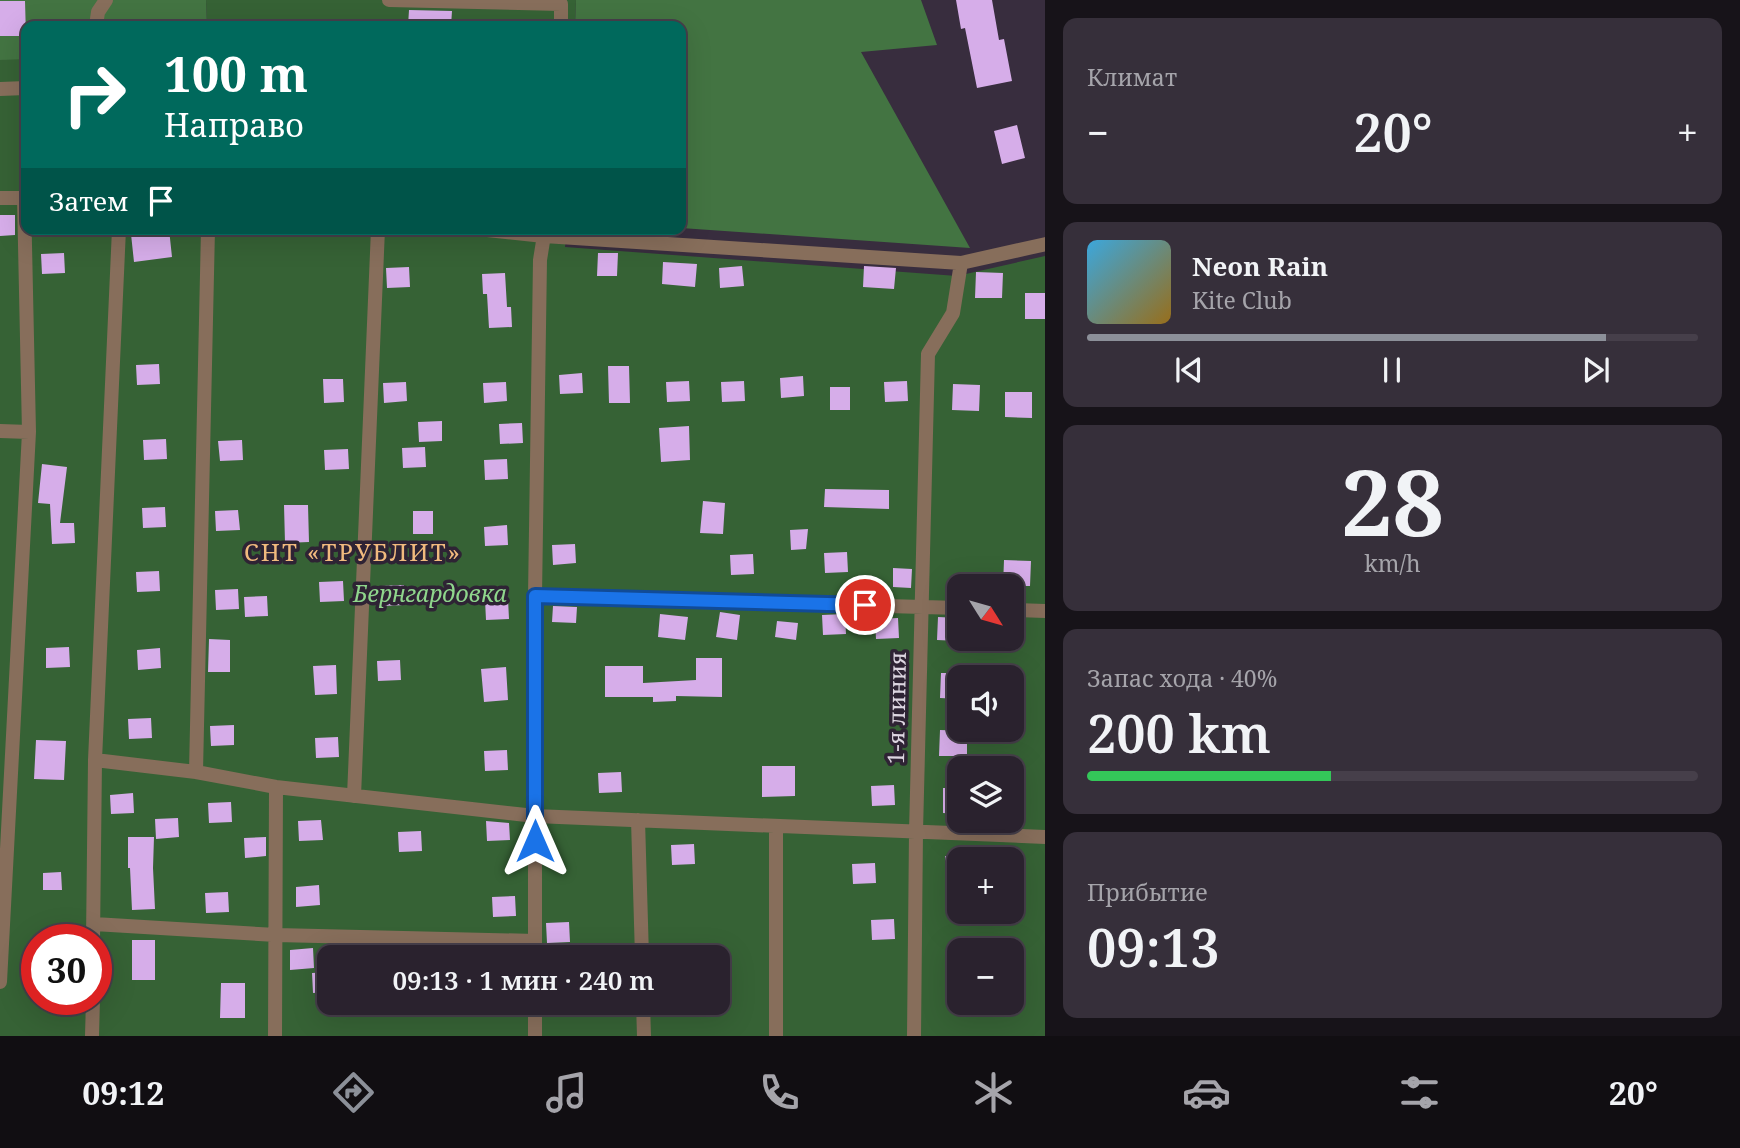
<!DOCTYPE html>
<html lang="ru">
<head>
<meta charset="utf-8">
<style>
	:root { --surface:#2a222e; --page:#362f3a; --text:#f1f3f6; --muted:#a5a4aa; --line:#463f4a; --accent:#8c9099 }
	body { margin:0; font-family:"Noto Serif",serif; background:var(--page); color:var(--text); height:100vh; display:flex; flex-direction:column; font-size:26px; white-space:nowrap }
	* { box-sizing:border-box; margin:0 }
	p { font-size:23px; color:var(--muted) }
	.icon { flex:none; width:38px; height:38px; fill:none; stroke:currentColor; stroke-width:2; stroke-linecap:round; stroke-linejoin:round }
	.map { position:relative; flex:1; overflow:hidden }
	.sheet { display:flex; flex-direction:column; gap:18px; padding:18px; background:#171319; width:695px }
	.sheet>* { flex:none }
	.hud { position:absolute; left:21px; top:21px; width:665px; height:214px; border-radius:14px; box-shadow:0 7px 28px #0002,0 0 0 2px var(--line); background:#00695c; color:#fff; overflow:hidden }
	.needle { width:46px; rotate:127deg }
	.buttons { position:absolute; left:947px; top:574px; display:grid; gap:14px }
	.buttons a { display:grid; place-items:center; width:77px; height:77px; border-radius:14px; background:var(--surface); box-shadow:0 7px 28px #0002,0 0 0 2px var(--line); font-size:35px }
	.speed { position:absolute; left:21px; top:924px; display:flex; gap:14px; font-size:35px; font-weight:700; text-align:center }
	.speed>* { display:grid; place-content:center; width:91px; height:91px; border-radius:50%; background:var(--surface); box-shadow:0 7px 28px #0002,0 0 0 2px var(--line); line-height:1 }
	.speed .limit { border:10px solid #d22; background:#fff; color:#111 }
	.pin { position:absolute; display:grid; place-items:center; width:60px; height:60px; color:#fff; margin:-30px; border:4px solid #fff; border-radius:50%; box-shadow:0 2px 7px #0007 }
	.me { position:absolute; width:77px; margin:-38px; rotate:0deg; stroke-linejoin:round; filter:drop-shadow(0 0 5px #0008) }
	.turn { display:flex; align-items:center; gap:24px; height:147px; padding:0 28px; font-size:32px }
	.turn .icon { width:91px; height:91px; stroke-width:2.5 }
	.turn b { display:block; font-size:49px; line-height:60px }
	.then { display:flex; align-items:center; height:66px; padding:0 28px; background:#0003; gap:14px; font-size:26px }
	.big { font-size:52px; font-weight:600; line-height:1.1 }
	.sheet .tile { flex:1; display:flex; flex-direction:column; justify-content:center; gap:10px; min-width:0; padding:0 24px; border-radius:14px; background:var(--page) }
	.sheet .dial { align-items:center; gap:0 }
	.dial b { font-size:91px; line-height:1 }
	.song { display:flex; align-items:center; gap:21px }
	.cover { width:84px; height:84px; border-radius:10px; background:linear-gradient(135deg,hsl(200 70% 55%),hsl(40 70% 35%)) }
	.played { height:7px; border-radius:4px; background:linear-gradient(90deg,var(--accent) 85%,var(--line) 85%) }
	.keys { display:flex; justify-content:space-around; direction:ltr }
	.heat { display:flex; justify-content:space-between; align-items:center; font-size:38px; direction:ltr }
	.charge { height:10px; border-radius:5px; background:linear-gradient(90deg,#34c759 40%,var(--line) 0) }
	.trip { position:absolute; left:317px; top:945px; width:413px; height:70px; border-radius:14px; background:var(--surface); box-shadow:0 7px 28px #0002,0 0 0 2px var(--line); font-weight:600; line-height:70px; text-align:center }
	.tabs { display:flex; height:112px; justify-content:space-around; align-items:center; background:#110e12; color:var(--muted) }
	.tabs .icon { width:49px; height:49px }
	.tabs .on { color:var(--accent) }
	.tabs b { font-size:32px; color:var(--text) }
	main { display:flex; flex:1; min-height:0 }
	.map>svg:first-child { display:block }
</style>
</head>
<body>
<main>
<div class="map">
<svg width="1046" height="1036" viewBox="0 0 1046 1036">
	<rect width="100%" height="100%" fill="#382d3e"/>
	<path fill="#366235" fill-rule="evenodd" d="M206,0H576L575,26H207Z
		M10,58L26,59V229H567L565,247L957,276L1045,256V1036H0V60ZM959,586H1012V639H959ZM959,677H1012V730H959ZM959,768H1012V821H959ZM959,859H1012V912H959ZM37,940H96V999H37ZM959,950H1012V1003H959ZM329,957H718V1003H329Z"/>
	<path fill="#437442" d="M0,0H206L207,26H26V59L0,60Z
		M576,0H921L937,45L861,52L970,248L681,228V26H575Z"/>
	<path fill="#d6ade9" d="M956,0H992L999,40L1004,39L1012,81L977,88L965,28L961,29Z
		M0,1H25L26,36H0Z
		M409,10L452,11L451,26H408Z
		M1017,125L1025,158L1002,164L994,131Z
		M0,215H15V235L0,236Z
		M169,229L172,257L134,262L131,234Z
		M64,253L65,273L42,274L41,254Z
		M598,253H618L617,276H597Z
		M663,262L697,264L695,287L662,284Z
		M742,266L744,286L720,288L719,268Z
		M864,266L896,268L894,289L863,287Z
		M409,267L410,287L387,288L386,268Z
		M976,272L1003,273L1002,298H975Z
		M505,273L507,307H511L512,327L489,328L487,294H483L482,274Z
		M1025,293H1046V319H1025Z
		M159,364L160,384L137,385L136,365Z
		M608,366H629L630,403H609Z
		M582,373L583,393L560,394L559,375Z
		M803,376L804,396L781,398L780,378Z
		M323,379H343L344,402L324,403Z
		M689,381L690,401L667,402L666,382Z
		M744,381L745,401L722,402L721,382Z
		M907,381L908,401L885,402L884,382Z
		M406,382L407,401L384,403L383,383Z
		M506,382L507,401L484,403L483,383Z
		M953,384L980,385L979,411L952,410Z
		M830,387H850V410H830Z
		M1005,392H1032V418L1005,417Z
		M442,421V441L419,442L418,422Z
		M522,423L523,443L500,444L499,424Z
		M689,426L690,460L661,462L659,428Z
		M166,439L167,459L144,460L143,440Z
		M242,440L243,460L220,461L218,441Z
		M425,447L426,467L403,468L402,448Z
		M348,449L349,469L325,470L324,450Z
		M507,459L508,479L485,480L484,460Z
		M42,464L67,467L60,523H74L75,543L52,544L50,504L38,503Z
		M825,489L889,490V509L824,507Z
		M703,501L725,503L723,534L700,533Z
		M284,505H308L309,542L285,543Z
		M165,507L166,527L143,528L142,508Z
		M238,510L240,530L216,531L215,511Z
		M413,511H433V534H413Z
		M507,525L508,545L485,546L484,527Z
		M808,529L806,549L791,550L790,530Z
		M575,544L576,563L553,565L552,545Z
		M847,552L848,572L825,573L824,553Z
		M753,554L754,574L731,575L730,555Z
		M1004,560L1031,561L1030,586H1003Z
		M893,568L912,569L911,588L893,587Z
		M159,571L160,591L137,592L136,572Z
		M343,581L344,601L320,602L319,582Z
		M404,585L405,605L382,606L381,586Z
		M238,589L239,609L216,610L215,590Z
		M267,596L268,616L245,617L244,597Z
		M508,599L509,619L486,620L485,600Z
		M553,606L577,607L576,623L552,622Z
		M720,612L740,615L737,640L716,637Z
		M660,614L688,617L685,640L658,637Z
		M845,614L846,634L823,635L822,615Z
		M938,617L959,618V641L937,640Z
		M898,618L899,638L876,639L875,619Z
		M777,621L798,623L796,640L775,637Z
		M209,639L230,640V672H208Z
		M69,647L70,667L46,668V648Z
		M160,648L161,668L138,670L137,650Z
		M696,658H722V697L676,696V701L653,702V697H605V666H643V683L696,680Z
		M400,660L401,680L378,681L377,661Z
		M336,665L337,694L315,695L313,666Z
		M506,667L508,700L484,702L481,669Z
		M941,673H959V699L940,698Z
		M151,718L152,738L129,739L128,719Z
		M234,725V745L211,746L210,726Z
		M940,730L967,731V756H939Z
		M338,737L339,757L316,758L315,738Z
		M36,740L66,741L64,780L34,779Z
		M507,750L508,770L485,771L484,751Z
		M762,766H795V796L762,797Z
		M621,772L622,792L599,793L598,773Z
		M894,785L895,805L872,806L871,786Z
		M943,788H959V814L943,813Z
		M133,793L134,813L111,814L110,795Z
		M231,802L232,822L209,823L208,803Z
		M178,818L179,837L156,839L155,819Z
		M321,820L323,840L299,841L298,821Z
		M486,821L509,823L510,840L487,841Z
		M421,831L422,851L399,852L398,832Z
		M128,837H154L153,868L155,909L132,910L130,868H128Z
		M266,837V856L245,858L244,838Z
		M694,844L695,864L672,865L671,845Z
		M945,856H959V881H945Z
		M875,863L876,883L853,884L852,864Z
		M61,872L62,890H43V873Z
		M319,885L320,905L296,907V887Z
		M228,892L229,912L206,913L205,893Z
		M515,896L516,916L493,917L492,897Z
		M894,919L895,939L872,940L871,920Z
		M569,922L570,942L547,943L546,923Z
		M996,937V950H959L958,938Z
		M132,940H155V980H132Z
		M313,948L314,968L290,970V950Z
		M37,953V973L24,974L23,954Z
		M329,972V992L313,993L312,973Z
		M221,983H245V1018H220Z"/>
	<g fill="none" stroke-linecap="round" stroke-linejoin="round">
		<path stroke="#876e5b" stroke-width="14" d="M389,0L561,4V26
			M96,26L98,12L106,0
			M0,89L26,88
			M0,198H24L29,432L0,982
			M478,229L544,236L961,263L1046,244
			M0,431L29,432
			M535,596L959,608
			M1012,610L1046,611
			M95,760L196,772L276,787L535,816L1046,837
			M196,772L208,229
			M354,796L378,229
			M638,820L642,957
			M776,826V1036
			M94,924L276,935L535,941
			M93,940L95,760L119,229
			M535,957V596L540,260L545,229
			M643,1003L644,1036
			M92,1036L93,999
			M275,1036L276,787
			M535,1036V1003
			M914,1036L916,832L928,354L953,313L961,263"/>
	</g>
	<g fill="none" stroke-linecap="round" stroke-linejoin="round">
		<defs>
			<path id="route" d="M535,841V596L865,605"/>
		</defs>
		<use href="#route" stroke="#114b97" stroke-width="18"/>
		<use href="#route" stroke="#1a73e8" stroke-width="12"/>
	</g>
	<g text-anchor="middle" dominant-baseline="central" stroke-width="7" stroke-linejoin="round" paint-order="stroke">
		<g font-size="23" font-style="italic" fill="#8fd68c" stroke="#2e2334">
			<text x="430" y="593">Бернгардовка</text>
		</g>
		<g font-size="23" fill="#ddd6e1" stroke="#2e2334">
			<text transform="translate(896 708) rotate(-89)">1-я линия</text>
		</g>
		<g font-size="24" letter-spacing="2" fill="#f1ba7e" stroke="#2e2334">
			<text x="353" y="551">СНТ «ТРУБЛИТ»</text>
		</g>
	</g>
</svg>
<div class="buttons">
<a><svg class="needle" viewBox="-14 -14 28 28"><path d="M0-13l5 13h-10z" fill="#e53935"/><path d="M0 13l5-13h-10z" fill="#a5a4aa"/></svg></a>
<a><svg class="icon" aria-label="sound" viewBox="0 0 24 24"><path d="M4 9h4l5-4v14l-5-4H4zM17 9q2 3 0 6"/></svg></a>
<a><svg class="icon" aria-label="layers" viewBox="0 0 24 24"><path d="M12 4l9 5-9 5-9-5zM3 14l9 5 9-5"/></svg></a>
<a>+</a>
<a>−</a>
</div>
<div class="speed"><div class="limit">30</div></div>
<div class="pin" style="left:865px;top:605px;background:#d93025"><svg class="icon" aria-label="arrive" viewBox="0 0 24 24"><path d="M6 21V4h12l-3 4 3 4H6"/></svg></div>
<svg class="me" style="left:535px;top:841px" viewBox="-20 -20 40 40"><path d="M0-17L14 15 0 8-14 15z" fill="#1a73e8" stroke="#fff" stroke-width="4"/></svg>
<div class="trip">09:13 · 1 мин · 240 m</div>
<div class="hud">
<div class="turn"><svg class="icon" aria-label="right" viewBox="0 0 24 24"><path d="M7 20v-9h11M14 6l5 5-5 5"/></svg><div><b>100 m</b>Направо</div></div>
<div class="then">Затем<svg class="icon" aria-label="arrive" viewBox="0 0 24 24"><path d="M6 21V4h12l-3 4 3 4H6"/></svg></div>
</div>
</div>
<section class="sheet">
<div class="tile"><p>Климат</p>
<div class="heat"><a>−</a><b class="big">20°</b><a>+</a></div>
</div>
<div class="tile">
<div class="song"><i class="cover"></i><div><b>Neon Rain</b><p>Kite Club</p></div></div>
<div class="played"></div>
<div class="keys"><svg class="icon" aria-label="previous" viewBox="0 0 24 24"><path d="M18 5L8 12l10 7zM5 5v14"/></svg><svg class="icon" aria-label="pause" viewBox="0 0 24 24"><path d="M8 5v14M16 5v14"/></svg><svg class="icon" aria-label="next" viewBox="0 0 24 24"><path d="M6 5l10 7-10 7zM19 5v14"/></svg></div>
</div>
<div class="tile dial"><b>28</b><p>km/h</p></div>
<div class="tile"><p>Запас хода · 40%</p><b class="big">200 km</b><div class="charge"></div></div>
<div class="tile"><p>Прибытие</p><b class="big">09:13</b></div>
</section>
</main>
<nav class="tabs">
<b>09:12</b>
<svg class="icon on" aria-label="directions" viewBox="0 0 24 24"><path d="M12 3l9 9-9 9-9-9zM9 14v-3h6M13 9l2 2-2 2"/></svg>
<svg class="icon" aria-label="music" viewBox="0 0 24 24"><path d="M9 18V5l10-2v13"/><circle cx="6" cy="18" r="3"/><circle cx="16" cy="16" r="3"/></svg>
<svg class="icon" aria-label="phone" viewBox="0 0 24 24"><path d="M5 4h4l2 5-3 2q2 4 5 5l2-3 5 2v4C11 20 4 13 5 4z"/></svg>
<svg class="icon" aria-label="climate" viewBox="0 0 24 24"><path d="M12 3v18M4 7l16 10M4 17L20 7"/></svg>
<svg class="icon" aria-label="car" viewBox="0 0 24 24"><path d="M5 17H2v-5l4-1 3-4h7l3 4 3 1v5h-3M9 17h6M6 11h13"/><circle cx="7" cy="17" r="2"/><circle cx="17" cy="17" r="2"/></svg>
<svg class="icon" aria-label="filters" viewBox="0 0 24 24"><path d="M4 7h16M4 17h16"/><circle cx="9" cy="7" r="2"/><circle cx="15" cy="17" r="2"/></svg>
<b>20°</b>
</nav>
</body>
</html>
